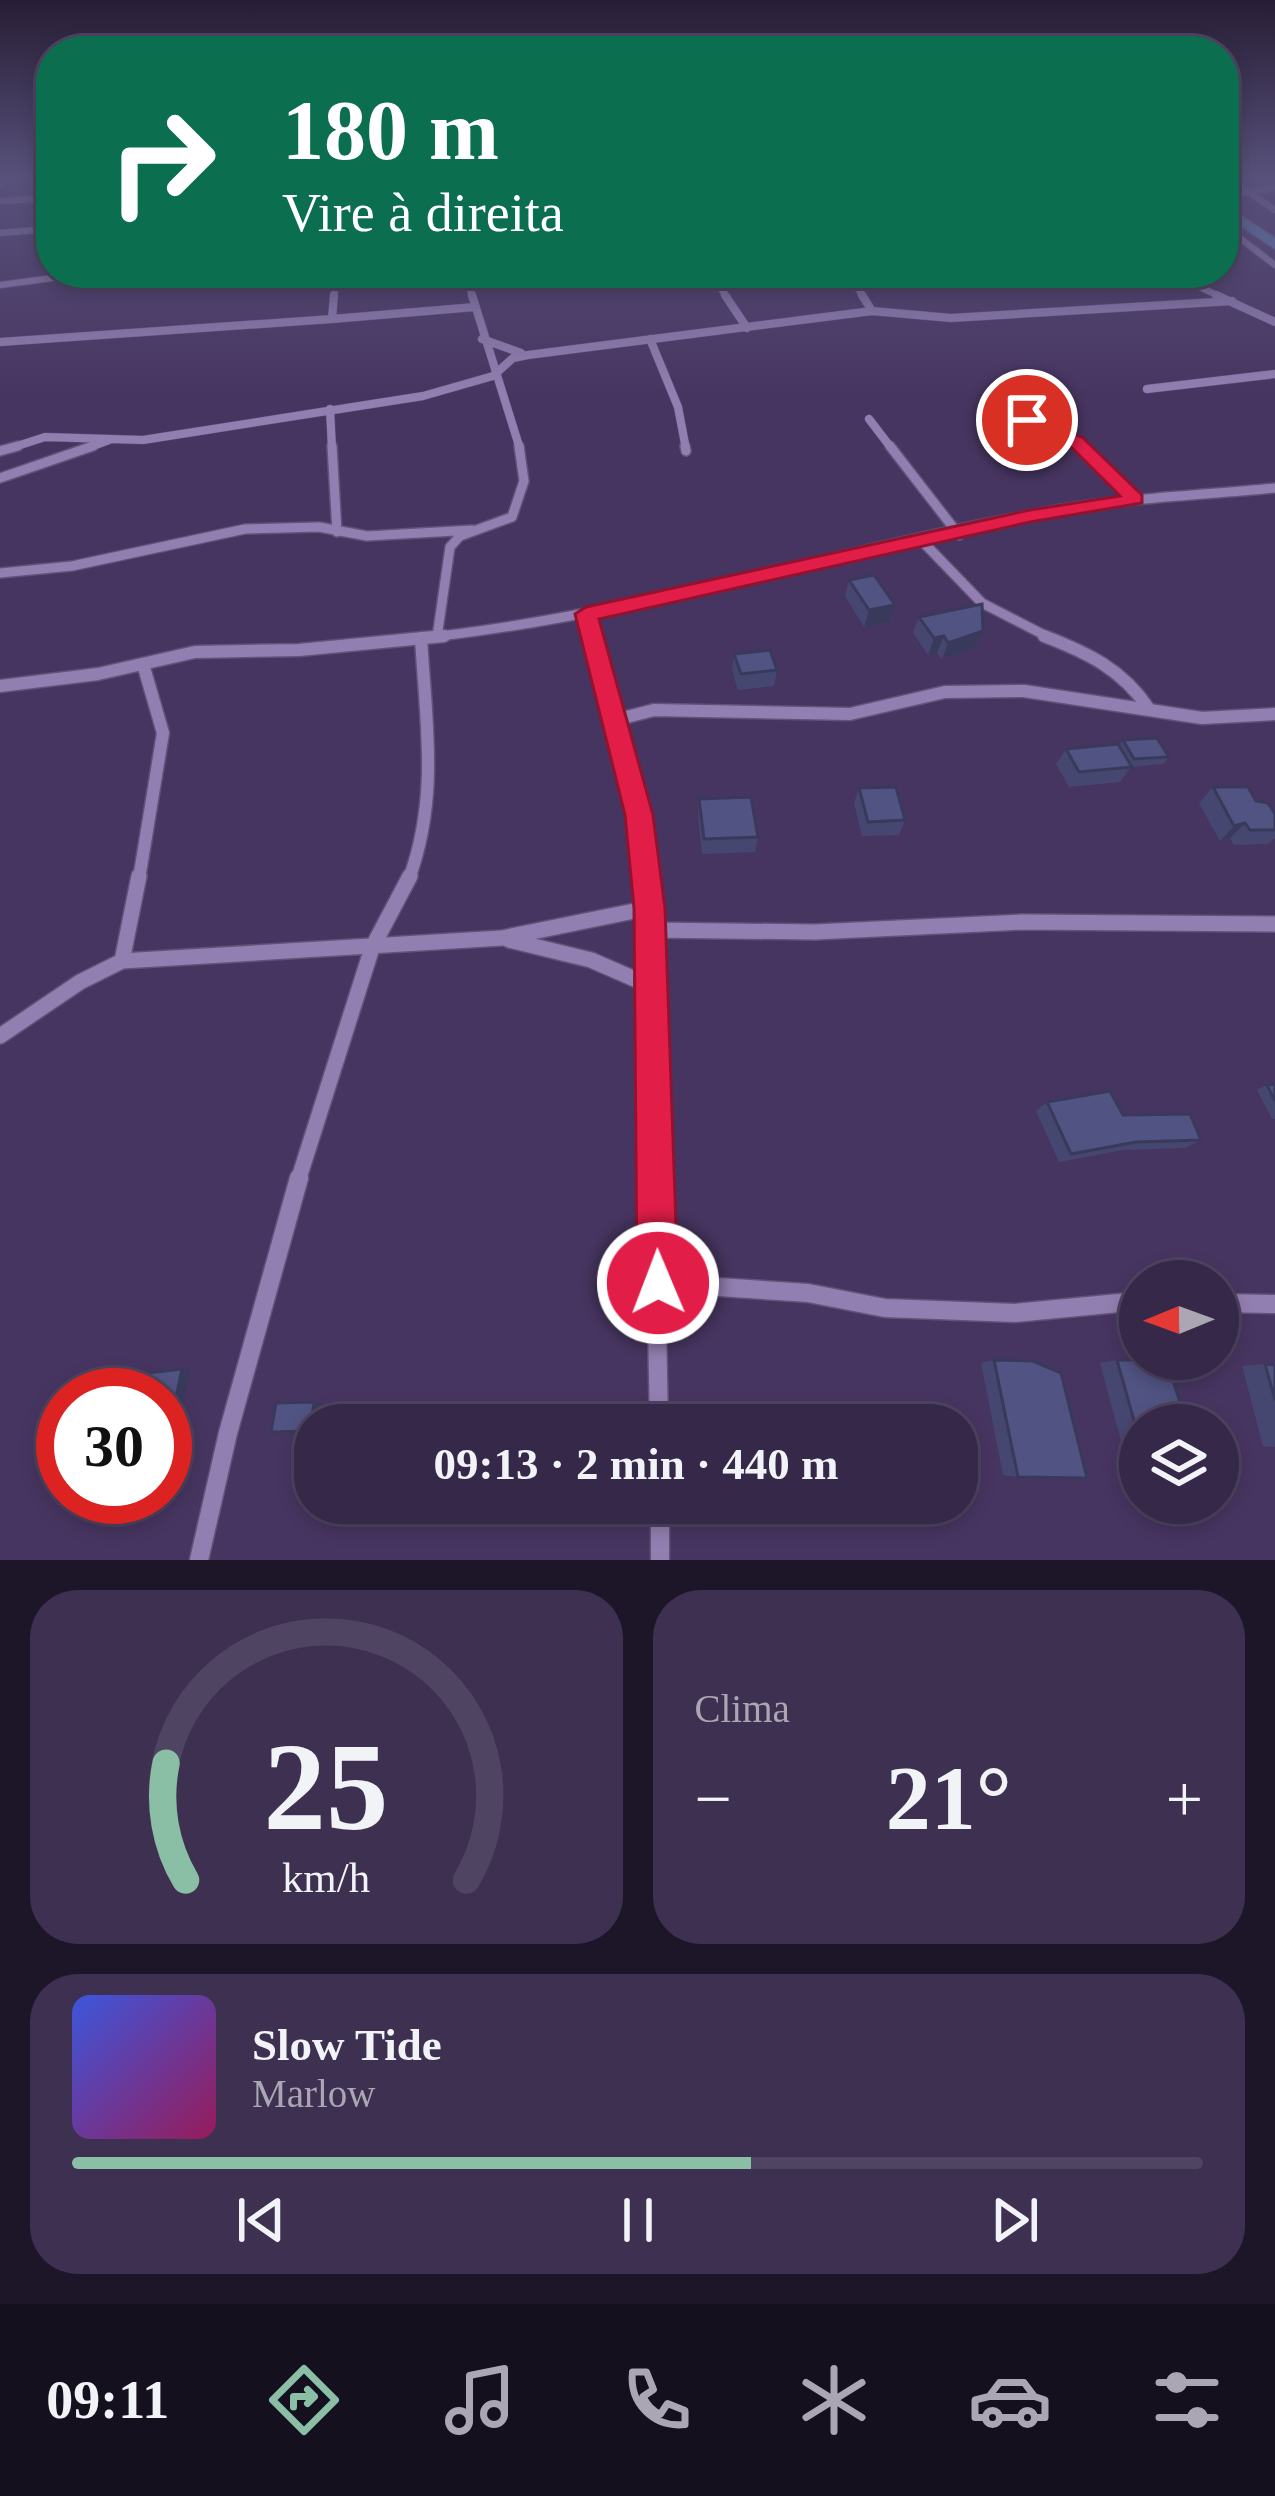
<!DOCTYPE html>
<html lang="pt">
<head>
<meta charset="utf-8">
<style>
	:root { --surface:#352849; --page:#3d3050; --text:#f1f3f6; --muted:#aaa6b4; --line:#4f4461; --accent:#8abfa5 }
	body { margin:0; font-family:"Times New Roman",serif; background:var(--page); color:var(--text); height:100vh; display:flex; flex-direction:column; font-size:45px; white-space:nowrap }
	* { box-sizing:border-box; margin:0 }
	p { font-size:39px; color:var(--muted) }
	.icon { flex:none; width:66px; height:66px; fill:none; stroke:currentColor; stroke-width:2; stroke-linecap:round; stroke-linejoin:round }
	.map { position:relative; height:1560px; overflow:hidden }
	.panel { display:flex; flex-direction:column; gap:30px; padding:30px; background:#1d1628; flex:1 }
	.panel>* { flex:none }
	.guide { position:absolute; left:36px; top:36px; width:1203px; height:252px; border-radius:48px; box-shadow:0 6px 18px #0003,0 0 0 3px var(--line); background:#0b6e4f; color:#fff; overflow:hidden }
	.needle { width:78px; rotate:269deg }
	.fabs { position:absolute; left:1119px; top:1260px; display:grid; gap:24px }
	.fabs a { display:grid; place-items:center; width:120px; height:120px; border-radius:50%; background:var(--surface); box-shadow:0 6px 18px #0003,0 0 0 3px var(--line); font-size:60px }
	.speed { position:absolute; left:36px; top:1368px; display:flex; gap:24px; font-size:60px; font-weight:700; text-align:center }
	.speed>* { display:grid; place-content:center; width:156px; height:156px; border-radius:50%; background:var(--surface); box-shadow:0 6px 18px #0003,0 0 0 3px var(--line); line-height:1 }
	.speed .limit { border:18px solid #d22; background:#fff; color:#111 }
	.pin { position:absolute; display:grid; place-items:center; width:102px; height:102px; color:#fff; margin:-51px; border:6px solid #fff; border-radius:50%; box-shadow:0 3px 12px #0007 }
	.me { position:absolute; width:132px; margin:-66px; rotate:359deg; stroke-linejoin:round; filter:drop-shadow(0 0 9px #0008) }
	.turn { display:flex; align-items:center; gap:42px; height:252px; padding:0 48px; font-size:54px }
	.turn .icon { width:156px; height:156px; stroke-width:2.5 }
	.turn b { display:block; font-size:84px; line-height:102px }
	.big { font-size:90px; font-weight:600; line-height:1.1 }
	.panel .card { flex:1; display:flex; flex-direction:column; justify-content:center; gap:18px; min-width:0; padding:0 42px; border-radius:48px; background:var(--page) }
	.panel .dial { align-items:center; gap:0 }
	.dial svg { height:312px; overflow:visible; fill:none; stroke:var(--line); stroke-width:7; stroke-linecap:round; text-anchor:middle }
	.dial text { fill:var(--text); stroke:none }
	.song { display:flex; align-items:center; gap:36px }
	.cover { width:144px; height:144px; border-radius:18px; background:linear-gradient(135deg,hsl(230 70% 55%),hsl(330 70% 35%)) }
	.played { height:12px; border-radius:6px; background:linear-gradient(90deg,var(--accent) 60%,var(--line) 60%) }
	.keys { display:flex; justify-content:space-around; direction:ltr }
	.heat { display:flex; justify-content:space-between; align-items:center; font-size:66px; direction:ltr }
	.panel .tiles { flex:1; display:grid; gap:30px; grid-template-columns:1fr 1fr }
	.card:last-child { grid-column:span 2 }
	.trip { position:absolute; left:294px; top:1404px; width:684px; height:120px; border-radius:48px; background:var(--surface); box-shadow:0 6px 18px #0003,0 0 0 3px var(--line); font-weight:600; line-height:120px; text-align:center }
	.tab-bar { display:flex; height:192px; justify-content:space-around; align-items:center; background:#15101d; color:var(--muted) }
	.tab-bar .icon { width:84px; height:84px }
	.tab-bar .selected { color:var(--accent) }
	.tab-bar b { font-size:54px; color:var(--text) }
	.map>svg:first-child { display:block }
</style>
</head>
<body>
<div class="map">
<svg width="1275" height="1560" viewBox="0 0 1275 1560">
	<rect width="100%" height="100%" fill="#473561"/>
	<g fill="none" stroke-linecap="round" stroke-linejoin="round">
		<defs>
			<path id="street-far5" d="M1226,176L1275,210
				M0,185L6,176
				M1228,195L1275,188
				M0,201L51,198
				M1224,226L1275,265
				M0,233L51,229
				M467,273L472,298
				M711,273L727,298
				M848,273L864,298
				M1170,273L1223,298
				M85,277L143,273
				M0,285L90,273
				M334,298L336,273"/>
			<path id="street-far4" d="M334,295L332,319L475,307
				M472,295L520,449
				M725,295L747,328
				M862,295L872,311
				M1216,295L1275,322
				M482,339L521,353
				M650,339L678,407L686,449
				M0,342L332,319
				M1147,389L1275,374
				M330,409L332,449
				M869,419L892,449
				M993,420L1039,426L1082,449
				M8,449L45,437L143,440L423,396L493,376L513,358L528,355L872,311L951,318L1232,301
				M85,449L109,440"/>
			<path id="street-far3" d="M332,446L337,532
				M685,446L686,451
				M890,446L959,535
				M1078,446L1135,499
				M0,451L18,446
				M0,478L93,446
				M924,543L982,603L1052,639
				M0,573L72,566L245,529L319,527L367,536L472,530
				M587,614L593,639
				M437,637L450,547L460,536L512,517L524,481L519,446
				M413,639C632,617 841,548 1057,510C1128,498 1203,495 1275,488"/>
			<path id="street-far2" d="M593,636L639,815L646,879
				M1044,636C1088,653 1122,669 1149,709
				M0,686L98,674L195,652L299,650L444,636
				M615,720L654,710L850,714L945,692L1024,691L1202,718L1275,714
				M139,879L163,733L143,664
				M409,879C439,796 426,724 421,638"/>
			<path id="street-far1" d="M646,876L654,1181
				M650,930L815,932L1022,922L1275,924
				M509,940L591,960L653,987
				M122,961L139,876
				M0,1036L80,982L122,961L502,938L649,908
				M298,1181L372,948L410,876"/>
			<path id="street" d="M654,1178L659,1425
				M658,1283L808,1293L885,1308L1015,1313L1140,1301
				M1218,1303L1275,1304
				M660,1503V1560
				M199,1560L228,1433L299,1178"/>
			<path id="primary" d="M1224,204L1275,238V249L1224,215Z"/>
		</defs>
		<use href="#street-far5" stroke="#625278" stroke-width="8"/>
		<use href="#street-far4" stroke="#625278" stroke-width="9"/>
		<use href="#street-far3" stroke="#625278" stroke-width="12"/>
		<use href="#street-far2" stroke="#625278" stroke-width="15"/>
		<use href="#street-far1" stroke="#625278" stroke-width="18"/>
		<use href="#street" stroke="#625278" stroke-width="21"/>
		<use href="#primary" stroke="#625278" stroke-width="3"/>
		<use href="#street-far5" stroke="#927fb1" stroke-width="6"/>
		<use href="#street-far4" stroke="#927fb1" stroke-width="8"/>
		<use href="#street-far3" stroke="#927fb1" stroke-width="9"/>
		<use href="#street-far2" stroke="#927fb1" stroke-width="12"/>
		<use href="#street-far1" stroke="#927fb1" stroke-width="15"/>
		<use href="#street" stroke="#927fb1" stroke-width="18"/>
		<use href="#primary" fill="#5d8bc2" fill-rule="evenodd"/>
	</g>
	<path fill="#464770" d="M849,580L895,605L890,622L864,627L845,596Z
		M919,617L983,631L976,648L942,659L937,653L928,655L913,633Z
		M734,654L777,670L774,686L738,690L732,670Z
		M1123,740L1169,757L1163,764L1131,767L1120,782L1069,787L1056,764L1066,749L1119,746Z
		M1213,787L1256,801L1275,814V838L1268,844L1234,845L1230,838L1220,841L1199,803Z
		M859,788L905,820L899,835L862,836L854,803Z
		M699,799L758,837L755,852L702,854L698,814Z
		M1275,1084V1119H1272L1257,1090L1267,1085Z
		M1047,1102L1123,1115L1201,1140L1185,1148L1123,1150L1059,1162L1036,1111Z
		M994,1360L1018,1477L1003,1475L981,1363Z
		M1117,1360L1140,1425V1497H1136L1100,1363Z
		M1265,1364L1275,1365V1447L1263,1446L1242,1366Z
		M794,1407L890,1425H789L788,1408Z
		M907,1503H953L919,1512L908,1509Z"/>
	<path fill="#393a5b" d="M895,605L890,622L864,627L869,610Z
		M983,631L976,648L942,659L948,643Z
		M944,636L937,653L928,655L934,638Z
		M1245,823L1230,838L1220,841L1234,826Z
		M182,1369L190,1370L182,1411H173Z
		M314,1402L321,1403L317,1425H315V1431H310Z"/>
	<path fill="#515382" stroke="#393a5b" stroke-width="3" d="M874,575L895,605L869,610L849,580Z
		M982,604L983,631L948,643L944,636L934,638L919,617Z
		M770,650L777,670L741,674L734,654Z
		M1157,738L1169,757L1134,759L1123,740Z
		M1118,744L1132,767L1079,772L1066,749Z
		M896,787L905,820L868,822L859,788Z
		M1213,787H1248L1256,801L1268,803L1275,814V830H1250L1245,823L1234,826Z
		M751,797L758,837L704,839L699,799Z
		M1275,1084V1101L1267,1085Z
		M1110,1091L1123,1115L1190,1114L1201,1140L1136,1142L1071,1154L1047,1102Z
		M994,1360L1033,1361L1061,1373L1087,1478L1018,1477Z
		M1117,1360H1147L1173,1380L1187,1425H1140V1442Z
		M1265,1364L1275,1365V1400Z
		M182,1369L173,1411L165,1412V1395H134L139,1374Z
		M314,1402L310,1431L271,1432L276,1403Z
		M887,1406L890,1425H795L794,1407Z
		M918,1503H953L954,1512H919Z"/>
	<linearGradient id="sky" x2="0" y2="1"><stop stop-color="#271d35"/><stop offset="0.45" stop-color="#58517b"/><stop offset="1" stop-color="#58517b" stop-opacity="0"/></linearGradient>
	<rect width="1275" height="395" fill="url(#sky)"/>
	<path fill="#e11d48" stroke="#92132f" stroke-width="3" d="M1027,415L1082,437L1142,495V503L1030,522L599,619L653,815L665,908L678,1283L672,1297L658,1303L643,1297L637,1283L634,908L625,815L575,614L586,607L1030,510L1120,496L1069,445L1020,424V416Z"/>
</svg>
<div class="fabs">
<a><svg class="needle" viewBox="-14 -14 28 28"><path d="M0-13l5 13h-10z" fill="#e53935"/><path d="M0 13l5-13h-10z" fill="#aaa6b4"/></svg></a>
<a><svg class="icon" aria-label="layers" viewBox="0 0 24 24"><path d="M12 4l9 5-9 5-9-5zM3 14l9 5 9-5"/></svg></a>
</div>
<div class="speed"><div class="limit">30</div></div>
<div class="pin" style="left:1027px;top:420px;background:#d93025"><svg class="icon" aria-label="arrive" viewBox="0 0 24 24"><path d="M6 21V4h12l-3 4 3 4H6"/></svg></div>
<svg class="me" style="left:658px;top:1283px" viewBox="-20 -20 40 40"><circle r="17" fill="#e11d48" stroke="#fff" stroke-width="3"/><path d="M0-11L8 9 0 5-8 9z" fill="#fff"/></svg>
<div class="trip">09:13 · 2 min · 440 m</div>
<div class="guide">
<div class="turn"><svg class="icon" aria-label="right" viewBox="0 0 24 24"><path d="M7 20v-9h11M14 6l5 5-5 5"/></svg><div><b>180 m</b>Vire à direita</div></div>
</div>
</div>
<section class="panel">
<div class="tiles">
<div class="card dial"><svg viewBox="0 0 100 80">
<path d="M14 69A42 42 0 1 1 86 69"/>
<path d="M14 69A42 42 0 0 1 9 39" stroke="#8abfa5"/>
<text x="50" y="56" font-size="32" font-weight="700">25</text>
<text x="50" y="72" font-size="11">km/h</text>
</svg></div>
<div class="card"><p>Clima</p>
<div class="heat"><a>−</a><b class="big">21°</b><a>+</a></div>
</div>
<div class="card">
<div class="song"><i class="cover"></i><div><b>Slow Tide</b><p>Marlow</p></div></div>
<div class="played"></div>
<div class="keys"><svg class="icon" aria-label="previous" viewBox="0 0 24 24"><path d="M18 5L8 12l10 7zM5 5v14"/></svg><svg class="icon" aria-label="pause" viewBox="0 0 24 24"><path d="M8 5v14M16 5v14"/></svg><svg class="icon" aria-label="next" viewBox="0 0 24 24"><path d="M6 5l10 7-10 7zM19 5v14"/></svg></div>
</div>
</div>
</section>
<nav class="tab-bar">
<b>09:11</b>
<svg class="icon selected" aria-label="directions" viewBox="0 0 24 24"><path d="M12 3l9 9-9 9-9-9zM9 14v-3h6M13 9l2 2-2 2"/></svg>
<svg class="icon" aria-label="music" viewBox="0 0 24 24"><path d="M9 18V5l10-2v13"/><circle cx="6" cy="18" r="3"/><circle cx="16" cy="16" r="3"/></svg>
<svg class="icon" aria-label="phone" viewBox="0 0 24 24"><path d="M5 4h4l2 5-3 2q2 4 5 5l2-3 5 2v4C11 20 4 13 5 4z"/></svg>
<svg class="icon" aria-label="climate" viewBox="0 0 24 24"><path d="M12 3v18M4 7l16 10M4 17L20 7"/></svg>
<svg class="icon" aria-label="car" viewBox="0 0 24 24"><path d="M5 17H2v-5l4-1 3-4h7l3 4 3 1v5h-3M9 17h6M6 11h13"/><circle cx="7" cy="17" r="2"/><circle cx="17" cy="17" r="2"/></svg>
<svg class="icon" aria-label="filters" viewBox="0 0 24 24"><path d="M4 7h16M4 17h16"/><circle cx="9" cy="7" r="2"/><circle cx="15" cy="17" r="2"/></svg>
</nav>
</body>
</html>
